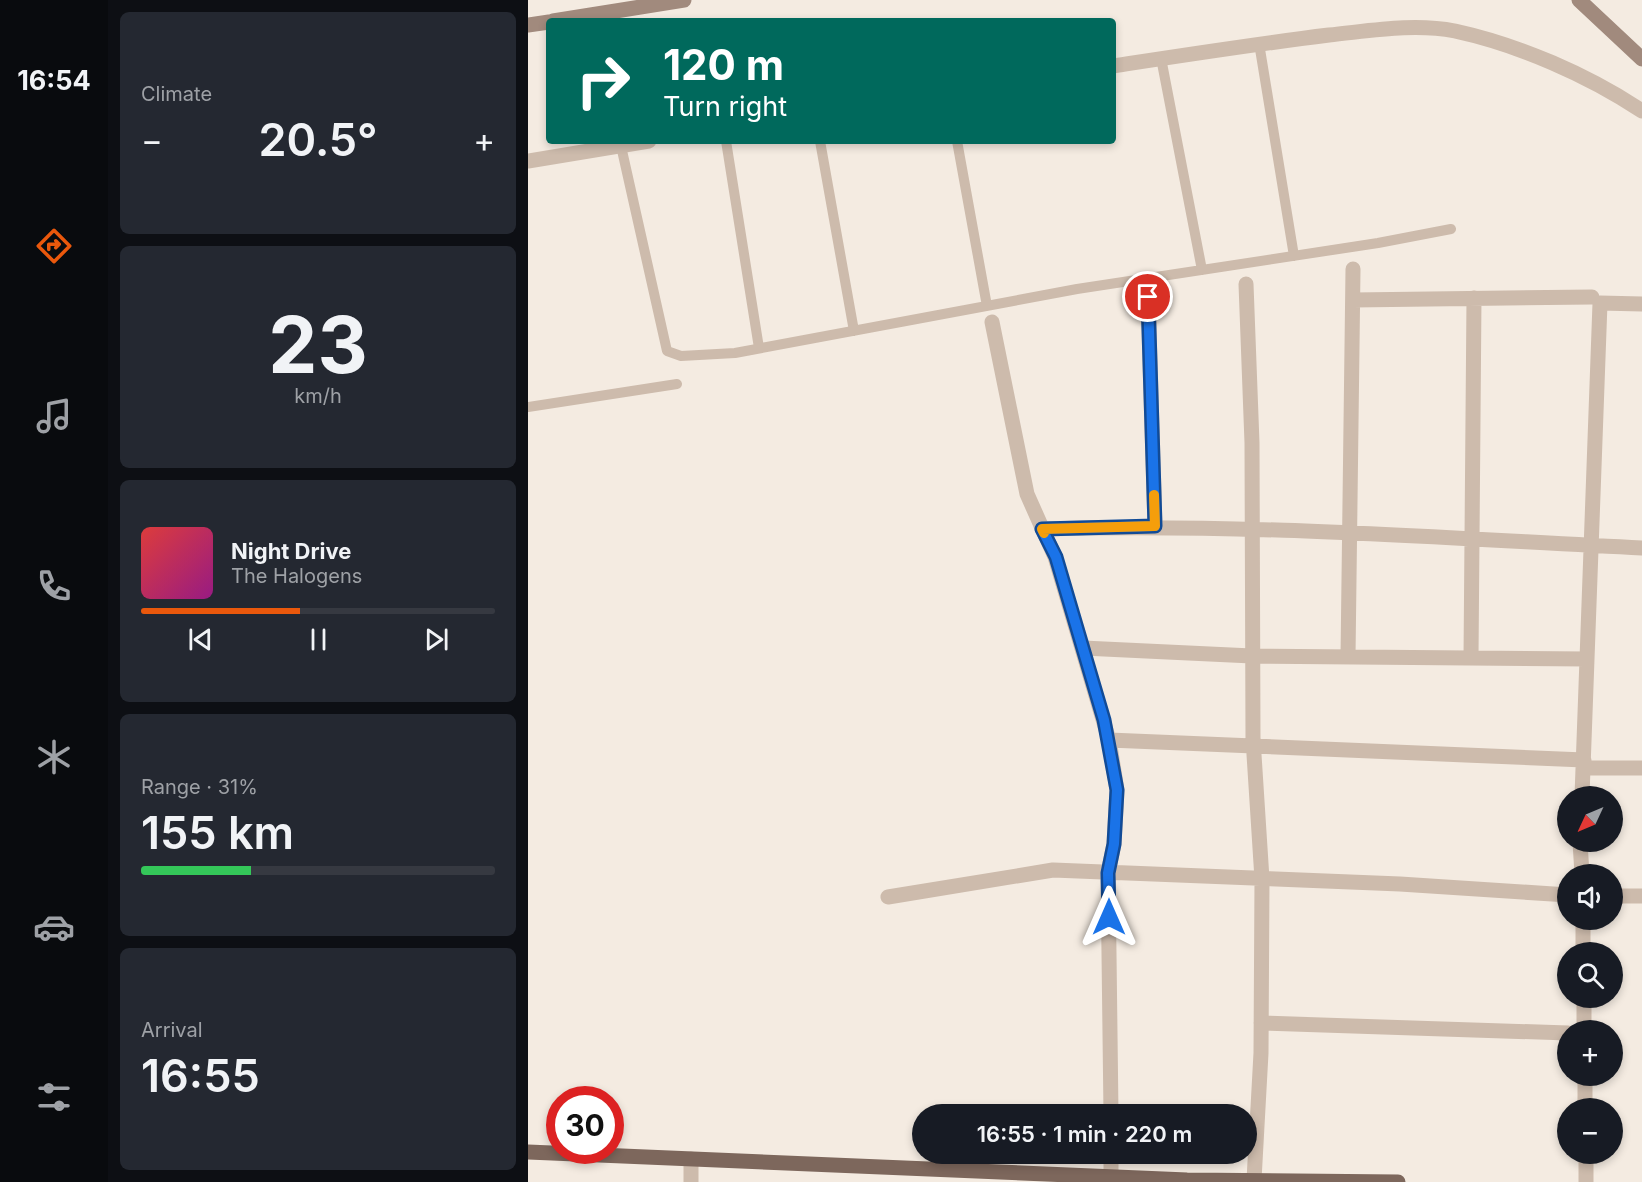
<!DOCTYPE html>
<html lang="en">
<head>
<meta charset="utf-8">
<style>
	:root { --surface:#171b24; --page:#242831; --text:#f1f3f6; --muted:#9ea1a6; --line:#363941; --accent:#ea580c }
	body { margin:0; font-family:Inter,sans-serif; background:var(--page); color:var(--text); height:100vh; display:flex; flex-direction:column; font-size:22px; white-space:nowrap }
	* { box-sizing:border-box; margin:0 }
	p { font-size:20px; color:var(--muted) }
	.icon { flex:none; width:33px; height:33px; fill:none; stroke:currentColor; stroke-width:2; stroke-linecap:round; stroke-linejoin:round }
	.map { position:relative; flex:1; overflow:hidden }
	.details { display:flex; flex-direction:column; gap:12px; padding:12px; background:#0d0f14; width:420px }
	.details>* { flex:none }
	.banner { position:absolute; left:18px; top:18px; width:570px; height:126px; border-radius:6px; box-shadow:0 3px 9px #0003; background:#00695c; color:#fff; overflow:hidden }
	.needle { width:39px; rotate:226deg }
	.fabs { position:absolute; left:1029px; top:786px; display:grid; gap:12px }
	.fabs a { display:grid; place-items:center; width:66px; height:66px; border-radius:50%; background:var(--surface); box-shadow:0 3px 9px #0003; font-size:30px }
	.speed { position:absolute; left:18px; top:1086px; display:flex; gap:12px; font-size:30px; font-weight:700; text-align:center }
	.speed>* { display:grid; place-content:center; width:78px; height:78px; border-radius:50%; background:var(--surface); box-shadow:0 3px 9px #0003; line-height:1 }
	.speed .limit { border:9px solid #d22; background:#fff; color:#111 }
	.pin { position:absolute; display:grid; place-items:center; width:51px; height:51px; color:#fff; margin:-26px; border:3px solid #fff; border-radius:50%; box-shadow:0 2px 6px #0007 }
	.me { position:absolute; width:66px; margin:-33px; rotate:0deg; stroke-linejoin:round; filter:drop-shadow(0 0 4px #0008) }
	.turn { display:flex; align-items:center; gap:21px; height:126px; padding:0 18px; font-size:27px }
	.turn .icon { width:78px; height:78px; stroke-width:2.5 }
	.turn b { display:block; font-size:42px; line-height:51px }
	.big { font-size:45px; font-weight:600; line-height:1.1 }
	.details .tile { flex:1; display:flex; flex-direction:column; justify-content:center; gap:9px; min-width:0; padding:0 21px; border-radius:9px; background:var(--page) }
	.details .dial { align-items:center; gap:0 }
	.dial b { font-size:78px; line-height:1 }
	.song { display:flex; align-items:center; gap:18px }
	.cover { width:72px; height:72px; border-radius:9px; background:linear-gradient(135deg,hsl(0 70% 55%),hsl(310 70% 35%)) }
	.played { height:6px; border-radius:3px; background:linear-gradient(90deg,var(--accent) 45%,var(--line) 45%) }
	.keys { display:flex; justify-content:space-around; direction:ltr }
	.heat { display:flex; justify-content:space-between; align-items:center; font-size:33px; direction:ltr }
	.charge { height:9px; border-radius:4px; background:linear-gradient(90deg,#34c759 31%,var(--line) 0) }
	.trip { position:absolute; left:384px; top:1104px; width:345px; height:60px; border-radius:30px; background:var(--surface); box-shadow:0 3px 9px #0003; font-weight:600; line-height:60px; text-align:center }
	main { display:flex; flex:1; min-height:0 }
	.tab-bar { display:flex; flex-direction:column; width:108px; justify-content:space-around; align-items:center; background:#090b0e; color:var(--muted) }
	.tab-bar .icon { width:42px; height:42px }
	.tab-bar .current { color:var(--accent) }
	.tab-bar b { font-size:27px; color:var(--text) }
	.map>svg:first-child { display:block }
</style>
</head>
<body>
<main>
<nav class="tab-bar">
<b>16:54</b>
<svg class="icon current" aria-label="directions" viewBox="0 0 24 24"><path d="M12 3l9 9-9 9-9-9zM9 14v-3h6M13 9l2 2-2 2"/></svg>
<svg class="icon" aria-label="music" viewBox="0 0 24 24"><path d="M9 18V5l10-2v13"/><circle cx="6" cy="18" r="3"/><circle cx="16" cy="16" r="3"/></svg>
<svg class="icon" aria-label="phone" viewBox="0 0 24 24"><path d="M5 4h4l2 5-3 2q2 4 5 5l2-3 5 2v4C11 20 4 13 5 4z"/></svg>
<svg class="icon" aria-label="climate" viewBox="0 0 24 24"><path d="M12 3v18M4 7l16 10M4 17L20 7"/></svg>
<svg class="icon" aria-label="car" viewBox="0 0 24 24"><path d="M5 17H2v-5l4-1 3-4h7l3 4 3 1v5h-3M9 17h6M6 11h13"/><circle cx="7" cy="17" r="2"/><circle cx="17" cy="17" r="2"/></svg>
<svg class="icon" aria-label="filters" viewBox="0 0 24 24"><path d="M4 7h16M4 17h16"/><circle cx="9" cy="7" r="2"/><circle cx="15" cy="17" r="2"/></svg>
</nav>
<section class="details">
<div class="tile"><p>Climate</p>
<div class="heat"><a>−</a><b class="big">20.5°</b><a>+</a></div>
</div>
<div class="tile dial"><b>23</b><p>km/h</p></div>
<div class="tile">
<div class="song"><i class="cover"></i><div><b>Night Drive</b><p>The Halogens</p></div></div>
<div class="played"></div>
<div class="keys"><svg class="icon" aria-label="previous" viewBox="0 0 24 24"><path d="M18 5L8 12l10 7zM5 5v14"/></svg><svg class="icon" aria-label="pause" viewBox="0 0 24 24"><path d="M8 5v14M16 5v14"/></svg><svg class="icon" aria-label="next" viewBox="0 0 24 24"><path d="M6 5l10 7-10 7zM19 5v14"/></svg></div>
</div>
<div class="tile"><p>Range · 31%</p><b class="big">155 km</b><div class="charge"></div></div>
<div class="tile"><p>Arrival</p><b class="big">16:55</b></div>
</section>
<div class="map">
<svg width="1114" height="1182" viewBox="0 0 1114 1182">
	<rect width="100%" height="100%" fill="#f4ebe1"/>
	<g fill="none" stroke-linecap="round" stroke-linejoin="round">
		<path stroke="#cdbbac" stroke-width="10" d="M731,43L766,256
			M633,58L674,270
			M198,141L231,348
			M292,141L326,331
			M429,141L459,306
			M93,146L139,351L153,356L207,353L549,289L850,243L923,229
			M0,407L149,384"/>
		<path stroke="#cdbbac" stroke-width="15" d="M585,66C657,55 728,44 801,35C842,31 885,23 927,31C991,45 1060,75 1114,111
			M0,161L121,141
			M718,284L724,443L725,739L734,879L733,1053L726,1180
			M620,297L627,526
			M825,300L1064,297
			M464,322L499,494L527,557L581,740L589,790L586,844L580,873L583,1114
			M514,529C715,523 914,538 1114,548
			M555,648L724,656L1059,659
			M820,657L825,269
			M943,658L946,298
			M581,740L1056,760
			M1055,768H1114
			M1054,796L1072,303L1114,304
			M1052,842L1054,874
			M1084,896H1114
			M360,897L525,870L872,884L1040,895
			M1055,920V952
			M1056,998V1030
			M733,1023L1040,1033
			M1057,1076V1108
			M583,1154V1182
			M1058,1154V1182
			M163,1182V1159"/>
		<path stroke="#a18a7d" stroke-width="15" d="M1051,0L1114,59
			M25,21L156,0
			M0,25L21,22"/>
		<path stroke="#7d675c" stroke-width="15" d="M0,1152L659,1180L870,1182"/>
	</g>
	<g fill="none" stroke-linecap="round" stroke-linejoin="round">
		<defs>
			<path id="route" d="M581,917L580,873L586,844L589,790L576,720L528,557L514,529L627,526L620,297"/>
		</defs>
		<use href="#route" stroke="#114b97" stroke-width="15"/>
		<use href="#route" stroke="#1a73e8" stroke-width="10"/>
		<path stroke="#f59e0b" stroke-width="10" d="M516,533L514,529L627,526L626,495"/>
	</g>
</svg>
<div class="fabs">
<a><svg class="needle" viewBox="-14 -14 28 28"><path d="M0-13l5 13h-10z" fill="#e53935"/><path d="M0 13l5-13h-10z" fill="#9ea1a6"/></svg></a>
<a><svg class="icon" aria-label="sound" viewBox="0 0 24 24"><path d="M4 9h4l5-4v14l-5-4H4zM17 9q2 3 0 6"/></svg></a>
<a><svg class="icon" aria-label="search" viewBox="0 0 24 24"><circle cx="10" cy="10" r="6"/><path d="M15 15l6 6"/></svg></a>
<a>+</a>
<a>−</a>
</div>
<div class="speed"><div class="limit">30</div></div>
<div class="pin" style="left:620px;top:297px;background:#d93025"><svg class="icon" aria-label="arrive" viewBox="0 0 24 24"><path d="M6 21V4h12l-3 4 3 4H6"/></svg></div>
<svg class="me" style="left:581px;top:917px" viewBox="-20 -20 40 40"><path d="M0-17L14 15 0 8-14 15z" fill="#1a73e8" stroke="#fff" stroke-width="4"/></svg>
<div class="trip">16:55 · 1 min · 220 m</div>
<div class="banner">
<div class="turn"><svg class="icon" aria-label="right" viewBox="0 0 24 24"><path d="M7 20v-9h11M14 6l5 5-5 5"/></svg><div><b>120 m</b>Turn right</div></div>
</div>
</div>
</main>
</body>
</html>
